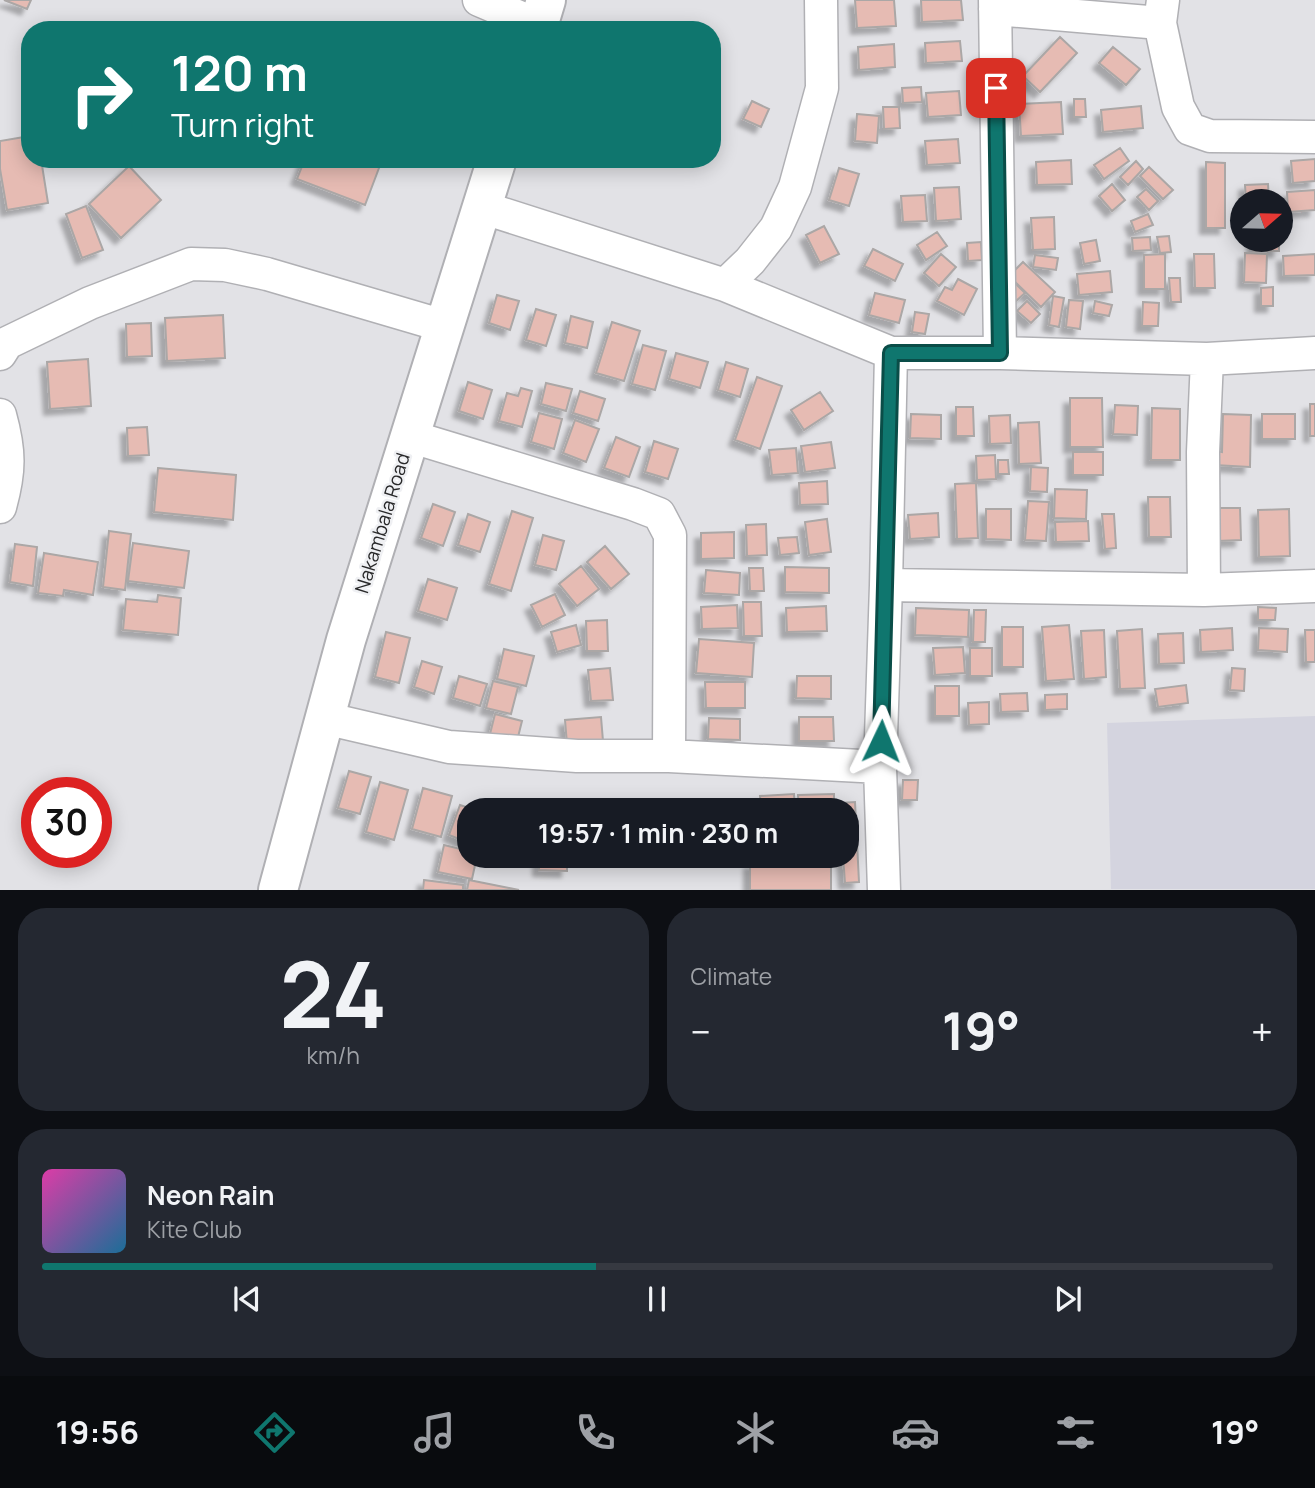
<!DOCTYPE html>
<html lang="en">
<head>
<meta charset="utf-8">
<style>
	:root { --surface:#171b24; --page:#242831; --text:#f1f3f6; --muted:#9ea1a6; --line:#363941; --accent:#0f766e }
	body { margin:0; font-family:Manrope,sans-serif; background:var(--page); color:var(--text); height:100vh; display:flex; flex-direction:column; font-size:26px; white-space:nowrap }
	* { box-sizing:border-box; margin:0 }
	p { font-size:23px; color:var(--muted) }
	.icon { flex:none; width:38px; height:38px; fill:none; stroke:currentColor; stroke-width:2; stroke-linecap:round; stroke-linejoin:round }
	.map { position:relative; height:890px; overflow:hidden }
	.drawer { display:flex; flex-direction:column; gap:18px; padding:18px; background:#0d0f14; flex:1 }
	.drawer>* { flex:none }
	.banner { position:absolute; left:21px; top:21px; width:700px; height:147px; border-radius:28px; box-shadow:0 4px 18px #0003; background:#0f766e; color:#fff; overflow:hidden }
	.needle { width:46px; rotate:70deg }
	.controls { position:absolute; left:1230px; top:189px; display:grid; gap:14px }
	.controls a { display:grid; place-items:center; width:63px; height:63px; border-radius:50%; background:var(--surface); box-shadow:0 4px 18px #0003; font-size:35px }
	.speed { position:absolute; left:21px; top:777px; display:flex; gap:14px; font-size:35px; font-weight:700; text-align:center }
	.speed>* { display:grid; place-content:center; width:91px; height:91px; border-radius:50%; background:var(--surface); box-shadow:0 4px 18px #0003; line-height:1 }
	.speed .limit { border:10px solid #d22; background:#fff; color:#111 }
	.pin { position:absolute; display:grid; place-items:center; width:60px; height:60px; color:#fff; margin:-30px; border-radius:14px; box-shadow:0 4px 10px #0006 }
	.me { position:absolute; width:77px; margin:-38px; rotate:2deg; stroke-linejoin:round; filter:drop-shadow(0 0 5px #0008) }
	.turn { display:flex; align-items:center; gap:24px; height:147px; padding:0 35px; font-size:32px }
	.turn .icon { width:91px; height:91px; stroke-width:2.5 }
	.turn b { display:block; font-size:49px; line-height:60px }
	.big { font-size:52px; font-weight:700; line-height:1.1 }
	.drawer .card { flex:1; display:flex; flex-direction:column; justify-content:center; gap:10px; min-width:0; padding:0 24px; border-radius:28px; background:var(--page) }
	.drawer .dial { align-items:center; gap:0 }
	.dial b { font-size:91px; line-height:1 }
	.song { display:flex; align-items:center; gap:21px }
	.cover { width:84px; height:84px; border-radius:10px; background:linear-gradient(135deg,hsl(320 70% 55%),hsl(200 70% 35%)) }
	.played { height:7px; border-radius:4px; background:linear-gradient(90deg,var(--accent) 45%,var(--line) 45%) }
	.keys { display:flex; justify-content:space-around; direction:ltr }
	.heat { display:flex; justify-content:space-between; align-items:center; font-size:38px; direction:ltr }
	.drawer .tiles { flex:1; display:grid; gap:18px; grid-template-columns:1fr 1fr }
	.card:last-child { grid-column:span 2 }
	.trip { position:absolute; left:457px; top:798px; width:402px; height:70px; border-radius:28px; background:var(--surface); box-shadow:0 4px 18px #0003; font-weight:700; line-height:70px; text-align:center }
	.tab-bar { display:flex; height:112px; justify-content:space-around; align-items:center; background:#090b0e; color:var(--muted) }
	.tab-bar .icon { width:49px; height:49px }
	.tab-bar .active { color:var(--accent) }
	.tab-bar b { font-size:32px; color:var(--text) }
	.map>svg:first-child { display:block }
</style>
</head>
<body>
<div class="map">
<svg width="1315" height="890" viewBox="0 0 1315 890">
	<defs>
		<filter id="shadow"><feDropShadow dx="-6" dy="6" stdDeviation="2" flood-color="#0004"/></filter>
	</defs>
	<rect width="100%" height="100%" fill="#e2e2e6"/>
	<path fill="#d4d4df" d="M1315,716V889H1111L1107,723Z"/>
	<path fill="#e6bbb3" stroke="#aba7a6" stroke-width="2" filter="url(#shadow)" d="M4,0H31L27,9Z
		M855,0H894L896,26L857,28Z
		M921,0H961L963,20L922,22Z
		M1060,37L1077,53L1040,92L1023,76Z
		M960,41L962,61L926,63L925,43Z
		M894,44L895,67L859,70L858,47Z
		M1113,47L1140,69L1126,85L1099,63Z
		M921,87L922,102L903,103L902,88Z
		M959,91L961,115L928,117L926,93Z
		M1074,99H1085L1086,117H1074Z
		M752,101L769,109L761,127L743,119Z
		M1061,102L1063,134L1021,136L1019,104Z
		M1141,106L1143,128L1103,132L1101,110Z
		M883,107H899L900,128L884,129Z
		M857,114L879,116L877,143L855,141Z
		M30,136V159H41L48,203L7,210L0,169V141Z
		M958,139L960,163L927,165L925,141Z
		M1120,148L1129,161L1104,179L1094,165Z
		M305,159H381L382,160L365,205L297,179Z
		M1315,159V181L1293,183L1291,161Z
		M1071,160L1072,184L1037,185L1036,162Z
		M1136,161L1143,169L1128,185L1120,177Z
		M1206,162L1225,163V228H1206Z
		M129,166L161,200L121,238L89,204Z
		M1149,167L1173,190L1163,199L1140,176Z
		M839,168L859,174L849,206L829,200Z
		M1112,184L1125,200L1112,211L1099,196Z
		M1268,184L1269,201H1246L1245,185Z
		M959,187L961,219L936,221L934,188Z
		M1146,189L1158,201L1149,210L1137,197Z
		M1315,190V210L1288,212L1287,192Z
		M925,195L927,221L903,222L901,196Z
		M86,206L103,250L82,258L66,214Z
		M1148,214L1153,225L1135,232L1131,221Z
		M1054,217L1055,249L1033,250L1031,218Z
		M824,226L839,254L820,263L806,235Z
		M937,232L947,246L926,260L917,245Z
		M1169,236L1171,252L1160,253L1157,237Z
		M1150,237L1151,250L1133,251L1132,238Z
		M1096,240L1100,261L1084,264L1080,243Z
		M1253,240H1279V251H1253Z
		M981,242L982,260L968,261L967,243Z
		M873,249L903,264L895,281L864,266Z
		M1245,253L1267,254L1266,283L1244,282Z
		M941,254L956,267L939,286L924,273Z
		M1165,254V289H1144V255Z
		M1194,254H1214L1215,288H1195Z
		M1315,254V275L1284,276L1283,256Z
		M1035,255L1058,258L1056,270L1033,267Z
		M1023,262L1055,292L1041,307L1009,276Z
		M1110,271L1112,292L1079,295L1077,274Z
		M1169,278H1180L1181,302H1171Z
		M958,279L977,289L964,315L937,301L945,287L952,290Z
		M1013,281L1025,293L1016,301L1005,289Z
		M1273,287V306H1261V288Z
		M875,293L905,300L899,323L869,315Z
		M497,295L519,301L510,330L489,323Z
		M1053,296L1064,298L1059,327L1049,325Z
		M1069,300L1083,301L1080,329L1066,327Z
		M1027,301L1040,314L1031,323L1017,311Z
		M1095,301L1112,305L1109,316L1093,313Z
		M1143,302L1159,303L1158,326H1142Z
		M536,309L556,315L546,346L526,340Z
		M915,312L929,314L925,334L912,332Z
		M223,315L225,358L167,361L165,318Z
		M571,316L593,322L587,348L565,343Z
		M612,322L640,331L624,381L596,373Z
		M151,323L152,356L127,357L126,324Z
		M643,345L666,351L655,390L632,384Z
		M676,353L708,362L700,388L669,379Z
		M88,359L91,406L50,409L47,362Z
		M726,362L748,369L740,397L718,390Z
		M757,377L782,386L760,449L735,440Z
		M468,382L492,390L483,419L459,411Z
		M546,383L572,389L566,411L541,404Z
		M521,388L532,391L522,427L499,421L507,393L518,396Z
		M580,391L605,399L598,421L573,413Z
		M820,392L833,411L804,430L791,410Z
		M1070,398H1102L1103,447H1070Z
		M1310,404H1315V436H1310Z
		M1115,405L1138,406L1137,435L1113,434Z
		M956,407H973L974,436H956Z
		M1152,408L1180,409V460H1151Z
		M539,413L562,419L554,449L531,442Z
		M911,414L941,415V439L910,438Z
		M1223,414L1251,415L1250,467L1214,465L1215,451L1222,452Z
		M1262,414H1295V439H1262Z
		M1010,415L1011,443L990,444L989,416Z
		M575,420L599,429L586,462L563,453Z
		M1039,422L1041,463L1019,464L1018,423Z
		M147,427L149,455L128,456L127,428Z
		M616,437L640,447L629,477L604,468Z
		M654,441L678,449L668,479L645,472Z
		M831,442L835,468L805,472L801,446Z
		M796,448L798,473L772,475L769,450Z
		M1073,452H1103V475H1073Z
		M995,455L996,479L977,480L976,456Z
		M998,460H1008L1009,474H998Z
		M1031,467L1048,468L1047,492L1030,491Z
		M158,468L236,475L233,520L154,512Z
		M827,481L828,504L800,505L799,483Z
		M976,483L978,538L957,539L955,484Z
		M1055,489L1087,490L1086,519L1054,518Z
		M1148,497H1170L1171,537H1149Z
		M1028,501L1049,502L1046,541L1025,540Z
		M433,504L455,512L443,546L421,538Z
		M1217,508H1240L1241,540L1217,541Z
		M986,509H1011V540L986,539Z
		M1289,509L1290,556L1259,557L1258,510Z
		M512,511L533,518L511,591L489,584Z
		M938,513L939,537L910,539L908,515Z
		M468,514L490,522L480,552L458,545Z
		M1102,514H1114L1116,548L1105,549Z
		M827,519L831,552L809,555L805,522Z
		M1088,521L1089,541L1056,542L1055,522Z
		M766,524L767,555L747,556L746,525Z
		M109,531L131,534L125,590L103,587Z
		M734,532V558L701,559V533Z
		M543,535L564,541L556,570L535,565Z
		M797,537L799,553L780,555L778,538Z
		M133,543L189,551L184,588L128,581Z
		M15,544L37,547L33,586L10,582Z
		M605,546L629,574L611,589L587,562Z
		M44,553L98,562L93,595L64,590L63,596L38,593Z
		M581,566L599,589L577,606L559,584Z
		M785,567L829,568V593L785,592Z
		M749,568H763L764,591H750Z
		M706,570L740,573L739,595L704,593Z
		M428,579L457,588L447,620L418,611Z
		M555,594L565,615L542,627L531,605Z
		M158,595L181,598L178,635L123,630L126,599L157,602Z
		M743,602H761L762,636H744Z
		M737,605L738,628L702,629L701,607Z
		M826,606L827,631L787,632L786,608Z
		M1258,607L1276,608L1275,620H1258Z
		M916,608L969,610L968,637L915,635Z
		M974,610H986L985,642H973Z
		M607,620L608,651H587L586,621Z
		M576,625L581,645L557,652L551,632Z
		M1069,625L1074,679L1046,681L1042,627Z
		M1002,627H1023V667H1002Z
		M1232,628L1233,650L1201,652L1200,630Z
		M1259,628L1288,629L1287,652L1258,650Z
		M1142,629L1145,688L1120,689L1117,631Z
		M1104,630L1106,677L1084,679L1081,631Z
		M1305,630H1315V662H1306Z
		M386,632L410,638L399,683L375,677Z
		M1183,633L1184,663L1159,664L1158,634Z
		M699,639L754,643L752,677L696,673Z
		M963,647L965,673L935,675L933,648Z
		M970,648H992V676H970Z
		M504,649L534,656L526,686L497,679Z
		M422,661L442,667L434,694L414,687Z
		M610,668L613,700L591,701L588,670Z
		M1232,668L1245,669L1244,691L1230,690Z
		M459,676L487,684L480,706L453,698Z
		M797,676H831V699L796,698Z
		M493,681L518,687L511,714L486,708Z
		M705,682H745V708H706Z
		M1186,685L1188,703L1158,707L1155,689Z
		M935,686H959V716H935Z
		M1027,693L1028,711L1001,712L1000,694Z
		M1067,694V709L1045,710V695Z
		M989,702V724L969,725L968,703Z
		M495,714L522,721L515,749L488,742Z
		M601,717L603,741L567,744L565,720Z
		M799,717H833L834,741H799Z
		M709,718L740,719V740L708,739Z
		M349,771L371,777L360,814L338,808Z
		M903,780H918L917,800H902Z
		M380,782L408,790L394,840L366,832Z
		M423,788L452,796L441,837L412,829Z
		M794,794L795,810H761L760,796Z
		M834,794V810H799L798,795Z
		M855,802L859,882L845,883L843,856H847V810H841L840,803Z
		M460,805L475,810H469V843L449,835Z
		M444,845L469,851V856H477L472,879L438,872Z
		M539,856H567V871L539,870Z
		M769,860H831V890H750V863H769Z
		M424,880L463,885V890H423Z
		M469,880L519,890H467Z"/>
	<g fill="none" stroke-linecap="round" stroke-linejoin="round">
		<defs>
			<path id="minor" d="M479,0L538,25
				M995,0L1000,353
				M1163,0L1160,23L1178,107L1190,129L1210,136L1315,137
				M995,9L1160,23
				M481,207L725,285L891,353H1000L1207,359L1315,353
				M725,285L750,261L776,228L795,187L822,88L821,0
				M891,353L886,585L1204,590L1315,586
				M0,354L7,343L90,303L191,264L225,265L267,274L444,326
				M0,415C10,451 10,471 0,507
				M409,436L633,504L659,514L670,535L669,756
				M1204,590L1203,452L1207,359
				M324,718L449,747L577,756H669L880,767
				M884,890L880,767L886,585"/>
			<path id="major" d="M537,30L546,0
				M278,890L346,640L497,159"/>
		</defs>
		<use href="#minor" stroke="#b0b0b4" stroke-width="35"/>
		<use href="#major" stroke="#b0b0b4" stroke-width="42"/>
		<use href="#minor" stroke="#fff" stroke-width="32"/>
		<use href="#major" stroke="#fff" stroke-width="38"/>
	</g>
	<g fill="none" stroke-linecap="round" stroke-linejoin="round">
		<defs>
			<path id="route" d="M881,741L891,353H1000L996,88"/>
		</defs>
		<use href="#route" stroke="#0a4d48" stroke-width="18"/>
		<use href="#route" stroke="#0f766e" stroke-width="12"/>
	</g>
	<g text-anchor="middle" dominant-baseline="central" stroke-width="5" stroke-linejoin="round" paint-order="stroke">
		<g font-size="19" fill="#282829" stroke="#eff0f3">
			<text transform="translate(382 523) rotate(-73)">Nakambala Road</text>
		</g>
	</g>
</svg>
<div class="controls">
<a><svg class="needle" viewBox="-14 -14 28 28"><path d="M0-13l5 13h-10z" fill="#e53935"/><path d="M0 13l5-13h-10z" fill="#9ea1a6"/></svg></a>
</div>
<div class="speed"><div class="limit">30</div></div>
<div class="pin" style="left:996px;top:88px;background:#d93025"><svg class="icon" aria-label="arrive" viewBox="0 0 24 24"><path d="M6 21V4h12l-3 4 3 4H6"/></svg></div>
<svg class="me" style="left:881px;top:741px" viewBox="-20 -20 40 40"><path d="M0-17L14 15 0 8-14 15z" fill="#0f766e" stroke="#fff" stroke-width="4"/></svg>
<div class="trip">19:57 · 1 min · 230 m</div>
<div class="banner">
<div class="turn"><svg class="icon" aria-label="right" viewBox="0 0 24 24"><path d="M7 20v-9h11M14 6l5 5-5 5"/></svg><div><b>120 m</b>Turn right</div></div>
</div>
</div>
<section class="drawer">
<div class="tiles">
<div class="card dial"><b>24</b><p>km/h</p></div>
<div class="card"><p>Climate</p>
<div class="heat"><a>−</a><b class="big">19°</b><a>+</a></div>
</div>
<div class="card">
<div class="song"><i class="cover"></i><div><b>Neon Rain</b><p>Kite Club</p></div></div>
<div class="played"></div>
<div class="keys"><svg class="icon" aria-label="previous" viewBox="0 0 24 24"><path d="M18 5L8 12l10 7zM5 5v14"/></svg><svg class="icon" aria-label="pause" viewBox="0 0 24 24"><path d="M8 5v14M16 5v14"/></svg><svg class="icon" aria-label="next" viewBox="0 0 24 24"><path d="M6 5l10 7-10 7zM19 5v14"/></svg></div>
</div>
</div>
</section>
<nav class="tab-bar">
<b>19:56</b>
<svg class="icon active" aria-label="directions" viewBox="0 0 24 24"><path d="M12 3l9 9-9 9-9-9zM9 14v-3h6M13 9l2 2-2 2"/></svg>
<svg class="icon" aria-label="music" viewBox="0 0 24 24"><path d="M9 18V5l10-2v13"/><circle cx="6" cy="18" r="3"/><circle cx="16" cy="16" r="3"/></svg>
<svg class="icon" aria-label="phone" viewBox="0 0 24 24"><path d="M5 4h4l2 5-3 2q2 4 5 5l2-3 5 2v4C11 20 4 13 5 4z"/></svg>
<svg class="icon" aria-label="climate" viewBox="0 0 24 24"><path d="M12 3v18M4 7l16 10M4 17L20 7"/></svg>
<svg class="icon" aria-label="car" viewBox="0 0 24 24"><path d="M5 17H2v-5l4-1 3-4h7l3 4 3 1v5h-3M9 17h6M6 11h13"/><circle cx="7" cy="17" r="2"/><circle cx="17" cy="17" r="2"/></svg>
<svg class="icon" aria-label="filters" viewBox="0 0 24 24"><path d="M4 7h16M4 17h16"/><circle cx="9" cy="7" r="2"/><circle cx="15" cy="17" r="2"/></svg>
<b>19°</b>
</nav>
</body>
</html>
